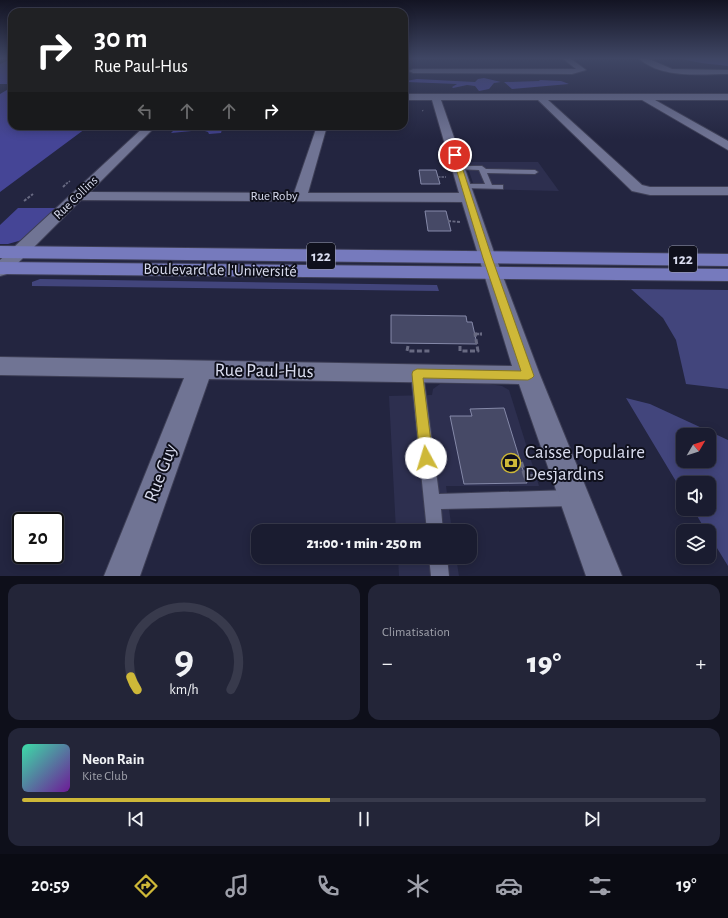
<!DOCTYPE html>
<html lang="fr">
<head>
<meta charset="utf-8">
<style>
	:root { --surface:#1a1c30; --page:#232538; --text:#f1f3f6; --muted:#9fa1ab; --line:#383a4c; --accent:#ceb838 }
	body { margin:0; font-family:"Alegreya Sans",sans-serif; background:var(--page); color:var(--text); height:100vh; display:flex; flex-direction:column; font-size:15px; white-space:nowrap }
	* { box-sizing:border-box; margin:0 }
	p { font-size:13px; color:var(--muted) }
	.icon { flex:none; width:22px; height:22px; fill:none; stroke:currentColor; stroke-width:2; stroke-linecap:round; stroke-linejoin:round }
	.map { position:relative; height:576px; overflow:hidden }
	.sheet { display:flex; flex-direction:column; gap:8px; padding:8px; background:#0e0f1a; flex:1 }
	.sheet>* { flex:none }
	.top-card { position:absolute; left:8px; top:8px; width:400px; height:122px; border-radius:12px; box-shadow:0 2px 10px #0003,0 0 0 1px var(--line); background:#202124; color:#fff; overflow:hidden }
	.needle { width:26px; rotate:51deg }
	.fabs { position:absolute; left:676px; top:428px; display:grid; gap:8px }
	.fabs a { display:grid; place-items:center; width:40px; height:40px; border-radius:8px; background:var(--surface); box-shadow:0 2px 10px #0003,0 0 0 1px var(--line); font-size:20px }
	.speed { position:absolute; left:12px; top:512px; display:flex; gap:8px; font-size:20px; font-weight:700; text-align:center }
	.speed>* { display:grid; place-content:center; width:52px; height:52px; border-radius:50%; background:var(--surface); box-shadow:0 2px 10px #0003,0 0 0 1px var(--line); line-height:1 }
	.speed .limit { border:2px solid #111; border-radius:6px; background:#fff; color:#111 }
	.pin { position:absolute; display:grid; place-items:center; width:34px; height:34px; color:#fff; margin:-17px; border:2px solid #fff; border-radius:50%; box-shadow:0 1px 4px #0007 }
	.me { position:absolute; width:44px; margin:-22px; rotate:354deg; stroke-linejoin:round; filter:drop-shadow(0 0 3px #0008) }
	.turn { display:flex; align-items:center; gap:14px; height:84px; padding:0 20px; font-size:18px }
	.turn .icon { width:52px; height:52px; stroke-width:2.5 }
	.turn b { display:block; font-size:28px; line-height:34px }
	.lanes { display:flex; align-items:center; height:38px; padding:0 20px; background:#0003; justify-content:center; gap:20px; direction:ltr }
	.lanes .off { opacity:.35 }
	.big { font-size:30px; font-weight:800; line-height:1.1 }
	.sheet .widget { flex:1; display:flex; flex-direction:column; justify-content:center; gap:6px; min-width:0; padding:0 14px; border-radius:12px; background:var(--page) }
	.sheet .dial { align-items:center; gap:0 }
	.dial svg { height:104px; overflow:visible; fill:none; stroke:var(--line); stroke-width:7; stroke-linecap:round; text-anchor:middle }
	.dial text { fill:var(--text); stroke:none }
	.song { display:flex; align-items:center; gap:12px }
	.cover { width:48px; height:48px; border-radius:6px; background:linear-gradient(135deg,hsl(160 70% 55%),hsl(280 70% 35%)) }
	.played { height:4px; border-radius:2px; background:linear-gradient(90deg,var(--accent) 45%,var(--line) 45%) }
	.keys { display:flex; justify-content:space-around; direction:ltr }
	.heat { display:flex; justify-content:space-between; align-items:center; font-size:22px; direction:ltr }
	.sheet .tiles { flex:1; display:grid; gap:8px; grid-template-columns:1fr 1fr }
	.widget:last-child { grid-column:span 2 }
	.trip { position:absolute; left:251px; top:524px; width:226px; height:40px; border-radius:12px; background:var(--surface); box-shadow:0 2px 10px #0003,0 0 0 1px var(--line); font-weight:800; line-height:40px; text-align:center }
	.dock { display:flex; height:64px; justify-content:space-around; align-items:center; background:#0a0b13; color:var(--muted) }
	.dock .icon { width:28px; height:28px }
	.dock .selected { color:var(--accent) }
	.dock b { font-size:18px; color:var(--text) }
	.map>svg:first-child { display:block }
</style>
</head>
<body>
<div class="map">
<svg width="728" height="576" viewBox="0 0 728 576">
	<rect width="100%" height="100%" fill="#232540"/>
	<path fill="#2d2f4f" d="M466,162H538L559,191L475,189Z
		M440,384H489L502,386L509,390L539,486H446L452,531H396L389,396L432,395L433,389Z
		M398,557H456L459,576H399Z"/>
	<path fill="#42457c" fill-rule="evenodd" d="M40,279L437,285L439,291L32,286V282Z
		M631,289L728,290V389L686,384L676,340L663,318Z
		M626,398L650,404L728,440V566L709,535V531H706L693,509H709V483H683V493ZM683,435H709V461H683Z"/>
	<path fill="#454596" d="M680,58H728V66C712,64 694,63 680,58Z
		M9,60H12V84H0V64Z
		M484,78L501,82L494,83L489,89L479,91L475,86L467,85L453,88L452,87L457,84L407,82L406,81L417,79L475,82L478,79Z
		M539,80L561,81L569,84L512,89L504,82L540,81Z
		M12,87V126H89L0,192V94Z
		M198,126H223L221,133L209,134L208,132L202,130L171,133L173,131L195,128Z
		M18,208H57L22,240L8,244H0V225Z"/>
	<path fill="#464966" stroke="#8589a9" d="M419,170H436L440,184H421Z
		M425,211H446L451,231H428Z
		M391,315L466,316L467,322H472L477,344L391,343Z
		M504,408L527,483L464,484L450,416H472L470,409Z"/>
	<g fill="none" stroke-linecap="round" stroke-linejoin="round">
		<defs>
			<path id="service" d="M459,166H482L486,169L535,170L538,172L535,174L487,173L492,185H503V189L465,188H462V184H485L479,170L457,169L456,168Z
				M417,368L421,370L423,373L439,494L571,490L577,493L579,498L577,503L571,506L441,509L443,531H427L411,373L413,370Z
				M429,557H447L449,576H431Z"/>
			<path id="minor" d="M562,58H570L586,70L572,74L413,73L409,71L413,69H576Z
				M638,58H647L672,69L728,70V74C699,74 662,79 638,58Z
				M404,94H728V100H655L728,141V150L642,100H548L642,185L650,187H728V195H650L632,191L538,100H441L496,258L540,375L622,576H586L519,384L209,379L140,576H104L184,378L0,375V357L512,366L462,202L81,200L7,274L0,276V260L145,126H156L90,192L294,193L317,126H327L308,193H459L432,100H404Z"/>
			<path id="primary" d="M0,246L728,254V266L0,258Z
				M0,262L728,269V281L0,274Z"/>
		</defs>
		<use href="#service" stroke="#3e3f56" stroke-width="2"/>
		<use href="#minor" stroke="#3e3f56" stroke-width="2"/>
		<use href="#primary" stroke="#3e3f56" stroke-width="2"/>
		<path stroke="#686a82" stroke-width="1" stroke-dasharray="1.5 1" stroke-linecap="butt" d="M722,58L728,59
			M422,111L424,110
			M122,127H125L124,129"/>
		<path stroke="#686a82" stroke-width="1.5" stroke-dasharray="2.5 1" stroke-linecap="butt" d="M438,177H446
			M66,184L70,181"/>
		<path stroke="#686a82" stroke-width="2" stroke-dasharray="3 1.5" stroke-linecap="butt" d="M63,187L67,183
			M24,201L33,194
			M448,221L460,222"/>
		<path stroke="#686a82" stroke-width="2.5" stroke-dasharray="4 2" stroke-linecap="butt" d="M475,334H482"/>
		<path stroke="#686a82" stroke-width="3" stroke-dasharray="5 2.5" stroke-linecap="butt" d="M408,346L407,351H431
			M460,346V351H478L475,334H482"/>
		<path stroke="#686a82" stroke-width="4" stroke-dasharray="6 3" stroke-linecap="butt" d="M521,462L525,476H536
			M525,476L528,483"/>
		<use href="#service" fill="#707494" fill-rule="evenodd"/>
		<use href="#minor" fill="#707494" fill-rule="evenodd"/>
		<use href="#primary" fill="#767abd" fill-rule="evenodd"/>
	</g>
	<linearGradient id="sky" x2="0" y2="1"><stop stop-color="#131423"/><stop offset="0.42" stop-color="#3f4664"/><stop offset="1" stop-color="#3f4664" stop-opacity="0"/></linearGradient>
	<rect width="728" height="139" fill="url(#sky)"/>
	<path fill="#ceb838" stroke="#867824" d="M455,153L458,155L492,258L534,376L532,378L528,380L423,378L433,458L431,462L426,464L422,462L420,458L412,374L413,371L417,369L521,371L483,258L452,155Z"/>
	<defs>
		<symbol id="bank-ring" viewBox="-11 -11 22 22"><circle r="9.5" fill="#0f101c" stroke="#ceb838" stroke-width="1.5"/><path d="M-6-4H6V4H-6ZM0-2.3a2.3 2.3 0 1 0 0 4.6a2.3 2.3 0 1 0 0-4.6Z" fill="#ceb838"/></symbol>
	</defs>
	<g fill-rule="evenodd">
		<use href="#bank-ring" x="500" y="452" width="22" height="22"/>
	</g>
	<g text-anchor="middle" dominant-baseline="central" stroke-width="4" stroke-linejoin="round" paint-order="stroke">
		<g font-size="13" fill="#daddef" stroke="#0f101c">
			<text x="274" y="196">Rue Roby</text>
			<text transform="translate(76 198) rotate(-44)">Rue Collins</text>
		</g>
		<g fill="#0f101c" stroke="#9da0b0" stroke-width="1">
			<rect x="307" y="243" width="28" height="26" rx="3"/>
			<rect x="669" y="246" width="28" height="26" rx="3"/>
		</g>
		<g font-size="15" font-weight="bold" fill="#daddef">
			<text x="321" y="256">122</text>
			<text x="683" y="259">122</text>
		</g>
		<g font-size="16" fill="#daddef" stroke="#0f101c">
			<text transform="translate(220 270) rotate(1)">Boulevard de l'Université</text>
		</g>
		<g font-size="19" fill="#daddef" stroke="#0f101c">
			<text transform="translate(264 371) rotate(1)">Rue Paul-Hus</text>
			<text transform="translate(161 473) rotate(-69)">Rue Guy</text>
		</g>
		<g font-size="19" fill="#daddef" stroke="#0f101c" text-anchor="start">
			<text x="525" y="452">Caisse Populaire<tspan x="525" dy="22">Desjardins</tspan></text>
		</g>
	</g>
</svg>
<div class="fabs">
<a><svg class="needle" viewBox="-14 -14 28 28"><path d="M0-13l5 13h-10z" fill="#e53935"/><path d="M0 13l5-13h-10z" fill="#9fa1ab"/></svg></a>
<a><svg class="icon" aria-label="sound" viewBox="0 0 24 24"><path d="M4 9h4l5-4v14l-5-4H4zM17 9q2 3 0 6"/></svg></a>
<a><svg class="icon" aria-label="layers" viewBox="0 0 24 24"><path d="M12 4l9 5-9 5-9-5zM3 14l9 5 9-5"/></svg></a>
</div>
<div class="speed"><div class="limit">20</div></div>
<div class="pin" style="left:455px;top:155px;background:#d93025"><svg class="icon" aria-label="arrive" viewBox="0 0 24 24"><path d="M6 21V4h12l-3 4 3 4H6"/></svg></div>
<svg class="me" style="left:426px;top:458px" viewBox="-20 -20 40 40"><circle r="19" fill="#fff"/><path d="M0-13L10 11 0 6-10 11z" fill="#ceb838"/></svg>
<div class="trip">21:00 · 1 min · 250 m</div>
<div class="top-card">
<div class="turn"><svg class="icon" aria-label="right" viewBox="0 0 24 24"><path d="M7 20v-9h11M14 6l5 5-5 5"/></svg><div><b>30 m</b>Rue Paul-Hus</div></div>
<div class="lanes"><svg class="icon off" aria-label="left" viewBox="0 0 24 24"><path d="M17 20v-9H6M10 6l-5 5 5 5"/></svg><svg class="icon off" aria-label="ahead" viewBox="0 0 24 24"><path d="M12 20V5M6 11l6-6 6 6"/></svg><svg class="icon off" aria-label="ahead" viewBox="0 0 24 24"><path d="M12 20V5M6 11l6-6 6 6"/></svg><svg class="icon" aria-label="right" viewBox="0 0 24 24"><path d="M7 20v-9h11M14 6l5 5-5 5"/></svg></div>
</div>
</div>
<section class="sheet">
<div class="tiles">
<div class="widget dial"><svg viewBox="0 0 100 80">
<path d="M14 69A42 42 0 1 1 86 69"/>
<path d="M14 69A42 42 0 0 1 9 59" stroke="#ceb838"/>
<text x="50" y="56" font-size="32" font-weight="700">9</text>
<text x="50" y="72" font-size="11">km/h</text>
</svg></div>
<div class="widget"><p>Climatisation</p>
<div class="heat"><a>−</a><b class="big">19°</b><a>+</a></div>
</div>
<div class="widget">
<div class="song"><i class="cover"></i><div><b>Neon Rain</b><p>Kite Club</p></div></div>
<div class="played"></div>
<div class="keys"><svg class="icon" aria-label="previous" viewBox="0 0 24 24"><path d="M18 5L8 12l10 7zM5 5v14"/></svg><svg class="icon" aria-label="pause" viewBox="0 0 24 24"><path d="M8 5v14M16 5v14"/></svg><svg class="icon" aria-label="next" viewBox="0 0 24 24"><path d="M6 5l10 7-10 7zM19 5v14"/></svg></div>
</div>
</div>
</section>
<nav class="dock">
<b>20:59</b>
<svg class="icon selected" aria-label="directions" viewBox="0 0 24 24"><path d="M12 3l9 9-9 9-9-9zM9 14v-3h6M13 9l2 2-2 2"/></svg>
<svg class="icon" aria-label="music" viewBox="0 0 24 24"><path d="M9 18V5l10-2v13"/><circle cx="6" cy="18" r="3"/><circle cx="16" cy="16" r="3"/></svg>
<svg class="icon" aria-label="phone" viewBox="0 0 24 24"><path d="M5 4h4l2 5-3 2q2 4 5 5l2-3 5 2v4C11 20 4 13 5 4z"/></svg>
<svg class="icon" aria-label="climate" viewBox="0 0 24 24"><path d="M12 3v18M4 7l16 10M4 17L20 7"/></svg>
<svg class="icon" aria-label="car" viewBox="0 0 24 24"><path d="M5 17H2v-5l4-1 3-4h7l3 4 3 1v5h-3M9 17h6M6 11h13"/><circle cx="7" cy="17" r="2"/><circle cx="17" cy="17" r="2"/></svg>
<svg class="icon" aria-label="filters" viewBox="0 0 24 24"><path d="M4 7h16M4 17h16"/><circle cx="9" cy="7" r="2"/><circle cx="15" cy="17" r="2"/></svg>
<b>19°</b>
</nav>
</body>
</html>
